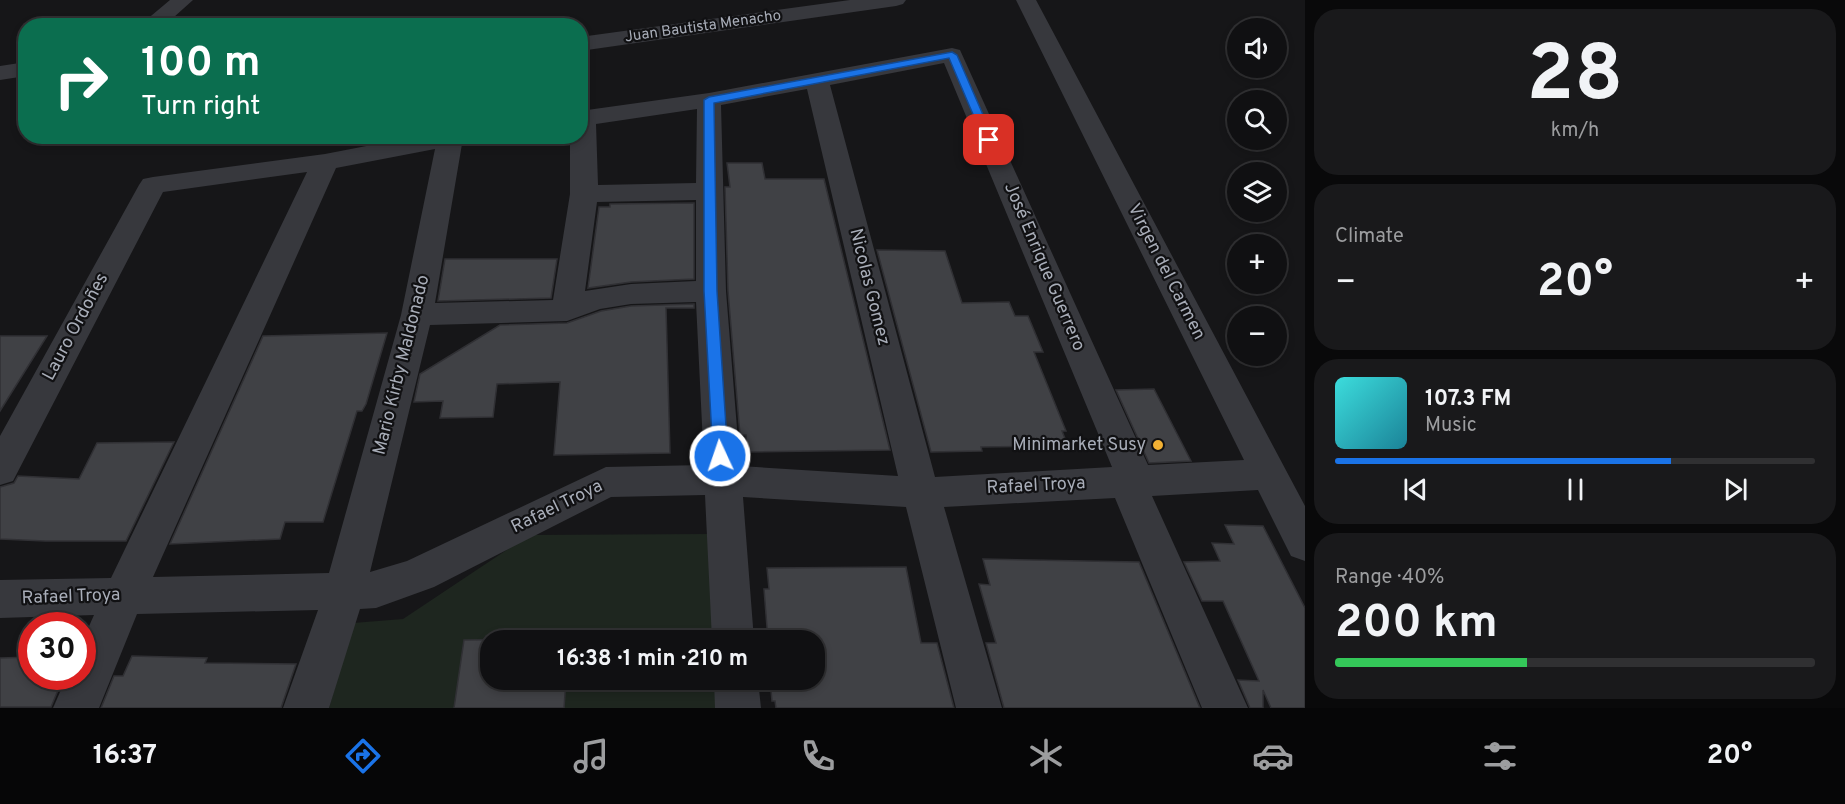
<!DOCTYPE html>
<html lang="en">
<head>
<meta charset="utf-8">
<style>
	:root { --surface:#101012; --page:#19191b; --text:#f1f3f6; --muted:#9c9d9f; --line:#303032; --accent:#1a73e8 }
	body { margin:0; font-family:Overpass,sans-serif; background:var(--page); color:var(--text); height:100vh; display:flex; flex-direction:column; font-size:22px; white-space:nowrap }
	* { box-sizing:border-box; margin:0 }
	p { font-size:20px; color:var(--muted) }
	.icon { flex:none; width:33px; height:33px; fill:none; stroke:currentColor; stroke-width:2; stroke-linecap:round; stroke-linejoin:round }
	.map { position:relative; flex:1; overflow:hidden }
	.panel { display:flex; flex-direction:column; gap:9px; padding:9px; background:#09090a; width:540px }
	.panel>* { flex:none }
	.top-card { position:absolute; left:18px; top:18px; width:570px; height:126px; border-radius:24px; box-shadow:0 3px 9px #0003,0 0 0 2px var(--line); background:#0b6e4f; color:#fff; overflow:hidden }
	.tools { position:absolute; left:1227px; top:18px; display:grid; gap:12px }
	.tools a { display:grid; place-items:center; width:60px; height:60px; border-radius:50%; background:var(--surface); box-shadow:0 3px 9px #0003,0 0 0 2px var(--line); font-size:30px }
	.speed { position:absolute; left:18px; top:612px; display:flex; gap:12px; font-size:30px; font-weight:700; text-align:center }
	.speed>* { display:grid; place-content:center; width:78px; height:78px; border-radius:50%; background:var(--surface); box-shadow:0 3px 9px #0003,0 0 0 2px var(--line); line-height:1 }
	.speed .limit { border:9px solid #d22; background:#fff; color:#111 }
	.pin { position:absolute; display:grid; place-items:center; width:51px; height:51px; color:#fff; margin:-26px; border-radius:12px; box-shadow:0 3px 9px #0006 }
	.me { position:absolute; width:66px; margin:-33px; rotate:357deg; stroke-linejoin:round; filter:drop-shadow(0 0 4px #0008) }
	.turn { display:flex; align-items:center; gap:21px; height:126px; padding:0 24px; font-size:27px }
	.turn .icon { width:78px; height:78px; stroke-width:2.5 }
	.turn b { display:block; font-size:42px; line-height:51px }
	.big { font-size:45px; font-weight:700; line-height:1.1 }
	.panel .tile { flex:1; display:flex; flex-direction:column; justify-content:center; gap:9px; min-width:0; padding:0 21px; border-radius:24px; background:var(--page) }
	.panel .dial { align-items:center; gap:0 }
	.dial b { font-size:78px; line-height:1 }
	.song { display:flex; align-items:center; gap:18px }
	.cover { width:72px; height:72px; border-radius:9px; background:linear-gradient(135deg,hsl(180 70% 55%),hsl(190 70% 35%)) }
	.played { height:6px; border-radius:3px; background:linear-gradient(90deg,var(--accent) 70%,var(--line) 70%) }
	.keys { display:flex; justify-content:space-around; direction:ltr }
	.heat { display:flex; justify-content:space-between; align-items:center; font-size:33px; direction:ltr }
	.charge { height:9px; border-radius:4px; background:linear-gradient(90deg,#34c759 40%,var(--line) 0) }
	.trip { position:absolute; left:480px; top:630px; width:345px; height:60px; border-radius:24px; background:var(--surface); box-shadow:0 3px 9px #0003,0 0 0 2px var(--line); font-weight:700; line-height:60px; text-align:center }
	.dock { display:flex; height:96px; justify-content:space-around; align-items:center; background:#060607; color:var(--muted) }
	.dock .icon { width:42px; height:42px }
	.dock .current { color:var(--accent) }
	.dock b { font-size:27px; color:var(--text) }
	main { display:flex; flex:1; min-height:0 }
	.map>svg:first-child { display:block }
</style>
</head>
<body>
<main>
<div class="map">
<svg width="1305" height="708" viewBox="0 0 1305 708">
	<rect width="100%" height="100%" fill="#161618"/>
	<path fill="#1e261f" d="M709,534L717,640H490V680H719L721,708H329L353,623L403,619L529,535Z"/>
	<path fill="#404145" stroke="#303034" stroke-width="1.5" d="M727,163H762L765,179H824L890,450L747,452L746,435H740L728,291L725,187H730Z
		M694,203V279L631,282L588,288L599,207H610V204Z
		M877,250L945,251L962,303L1009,302L1015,316H1028L1043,352H1034L1066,431H1062L1068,446L981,447L982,451L931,452Z
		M445,259H557L551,298L438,301Z
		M694,304V308H666L670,453L554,455L560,382L497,384L493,417L440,418L443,401L414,402L420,374L500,325L567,323L601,311L631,306Z
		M387,333L366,404L362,411H357L323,522H285L280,539L170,544L263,336Z
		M0,336H47L0,411Z
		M1154,389L1191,461L1149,463L1116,390Z
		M174,442L126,541H45L0,539V487L14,483L18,476L79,479L97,443Z
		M1225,525L1263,526L1305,608V708H1271L1263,690V708H1250L1238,680L1259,681L1223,601H1202L1184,562L1220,561L1212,543L1234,544Z
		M983,559L1139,562L1200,708H1004L986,643H996L979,584L990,585Z
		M906,567L921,643H937L954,708H776L775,701H772L770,680H814V640H768L764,589H769L767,568Z
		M569,639L490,640V680H566L564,708H454L464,640Z
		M132,656L207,658L205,663L296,664L281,708H101L114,676H123Z
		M32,657V676H64L51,707H0V658Z"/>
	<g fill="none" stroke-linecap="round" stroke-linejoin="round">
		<path fill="#37383d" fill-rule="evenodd" d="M170,0H193L164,26H139Z
			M850,0H906L903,4L896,6L580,51V37Z
			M1016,0H1036L1305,506V561L1291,556L1258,490L1152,496L1248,708H1202L1115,498L944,507L1002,708H956L906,507L743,497L754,640H712L705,495L611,497L434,587L376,608L360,609L329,708H283L318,610L137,614L99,708H53L67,676H82V642L94,615L0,618V580L111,578L307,172L163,192L13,481L0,485V436L139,185L143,179L153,177L325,154L418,136H474L471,141L462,144L435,303L553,300L570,194V136H580V111L709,93L952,48L960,50L1148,465L1244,460ZM944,63L1112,467L935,477L830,85ZM807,89L898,476L740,466L726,291L721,105ZM697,109L696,183L598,185L596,124ZM435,149L401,315L329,573L153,577L336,168ZM696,200V281L631,284L585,291L597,202ZM696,302L704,465L606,467L407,561L370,572L430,325L567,321L600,309L631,304Z
			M26,62V76L0,80V66Z
			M714,680H758L761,708H715Z"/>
	</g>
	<path fill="#1a73e8" stroke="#114b97" stroke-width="1.5" d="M952,52L957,55L994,140L993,142H985L984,140L949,58L714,103L717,291L728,456L726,461H715L713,456L704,291V100L709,97Z"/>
	<circle fill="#f2b134" stroke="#111113" stroke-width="2" cx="1158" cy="445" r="6"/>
	<g text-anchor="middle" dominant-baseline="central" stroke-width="4.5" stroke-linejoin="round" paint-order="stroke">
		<g font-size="15" fill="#a8adb8" stroke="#111113">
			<text transform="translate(703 27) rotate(-8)">Juan Bautista Menacho</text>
		</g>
		<g font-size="18" fill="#a8adb8" stroke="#111113">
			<text transform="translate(1044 267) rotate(67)">José Enrique Guerrero</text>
			<text transform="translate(1166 272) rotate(63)">Virgen del Carmen</text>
			<text transform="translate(869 287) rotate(76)">Nicolas Gomez</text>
			<text transform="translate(76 327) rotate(-62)">Lauro Ordoñes</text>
			<text transform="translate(402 365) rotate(-76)">Mario Kirby Maldonado</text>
			<text transform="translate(1036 486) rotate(-3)">Rafael Troya</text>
			<text transform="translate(557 507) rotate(-26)">Rafael Troya</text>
			<text transform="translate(71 597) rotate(-2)">Rafael Troya</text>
		</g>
		<g font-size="18" fill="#a8adb8" stroke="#111113" text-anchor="end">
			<text x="1146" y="445">Minimarket Susy</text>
		</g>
	</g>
</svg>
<div class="tools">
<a><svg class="icon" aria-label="sound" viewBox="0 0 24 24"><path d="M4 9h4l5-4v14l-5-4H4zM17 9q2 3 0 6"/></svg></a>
<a><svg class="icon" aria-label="search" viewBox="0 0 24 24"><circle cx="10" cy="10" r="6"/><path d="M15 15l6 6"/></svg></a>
<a><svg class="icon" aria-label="layers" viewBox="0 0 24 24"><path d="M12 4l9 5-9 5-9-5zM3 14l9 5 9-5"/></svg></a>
<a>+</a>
<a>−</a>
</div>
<div class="speed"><div class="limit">30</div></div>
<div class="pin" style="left:989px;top:140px;background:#d93025"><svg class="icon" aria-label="arrive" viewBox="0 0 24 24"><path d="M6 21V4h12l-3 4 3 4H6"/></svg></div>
<svg class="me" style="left:720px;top:456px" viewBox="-20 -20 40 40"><circle r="17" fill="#1a73e8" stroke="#fff" stroke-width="3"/><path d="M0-11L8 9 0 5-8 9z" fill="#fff"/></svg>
<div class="trip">16:38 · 1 min · 210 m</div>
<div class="top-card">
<div class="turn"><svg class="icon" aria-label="right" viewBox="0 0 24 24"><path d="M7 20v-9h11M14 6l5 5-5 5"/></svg><div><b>100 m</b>Turn right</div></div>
</div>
</div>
<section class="panel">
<div class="tile dial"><b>28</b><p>km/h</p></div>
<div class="tile"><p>Climate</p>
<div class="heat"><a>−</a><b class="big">20°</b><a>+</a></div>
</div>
<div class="tile">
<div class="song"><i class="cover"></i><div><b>107.3 FM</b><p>Music</p></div></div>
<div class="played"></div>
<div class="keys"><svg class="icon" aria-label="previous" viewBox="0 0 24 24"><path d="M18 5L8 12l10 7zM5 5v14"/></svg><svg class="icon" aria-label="pause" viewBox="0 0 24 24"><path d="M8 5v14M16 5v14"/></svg><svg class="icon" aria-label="next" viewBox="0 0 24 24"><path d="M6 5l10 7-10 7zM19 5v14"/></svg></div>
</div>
<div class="tile"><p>Range · 40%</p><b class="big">200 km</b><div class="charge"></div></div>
</section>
</main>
<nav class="dock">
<b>16:37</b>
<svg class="icon current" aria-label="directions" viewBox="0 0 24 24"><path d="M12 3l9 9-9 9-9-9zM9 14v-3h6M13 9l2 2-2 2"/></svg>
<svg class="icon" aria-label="music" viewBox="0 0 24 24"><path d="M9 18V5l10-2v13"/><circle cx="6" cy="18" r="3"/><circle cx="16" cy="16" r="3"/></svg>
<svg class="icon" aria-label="phone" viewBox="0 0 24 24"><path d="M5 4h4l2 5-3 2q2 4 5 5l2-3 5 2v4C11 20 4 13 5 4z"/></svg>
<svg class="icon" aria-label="climate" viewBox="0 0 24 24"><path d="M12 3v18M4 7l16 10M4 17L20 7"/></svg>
<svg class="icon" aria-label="car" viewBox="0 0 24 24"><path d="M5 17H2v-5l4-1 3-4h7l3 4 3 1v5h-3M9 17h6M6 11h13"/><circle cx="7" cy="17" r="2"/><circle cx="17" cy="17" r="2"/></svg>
<svg class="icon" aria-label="filters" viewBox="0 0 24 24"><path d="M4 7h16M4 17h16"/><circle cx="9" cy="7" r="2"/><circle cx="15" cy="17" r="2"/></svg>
<b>20°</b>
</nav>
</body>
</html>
